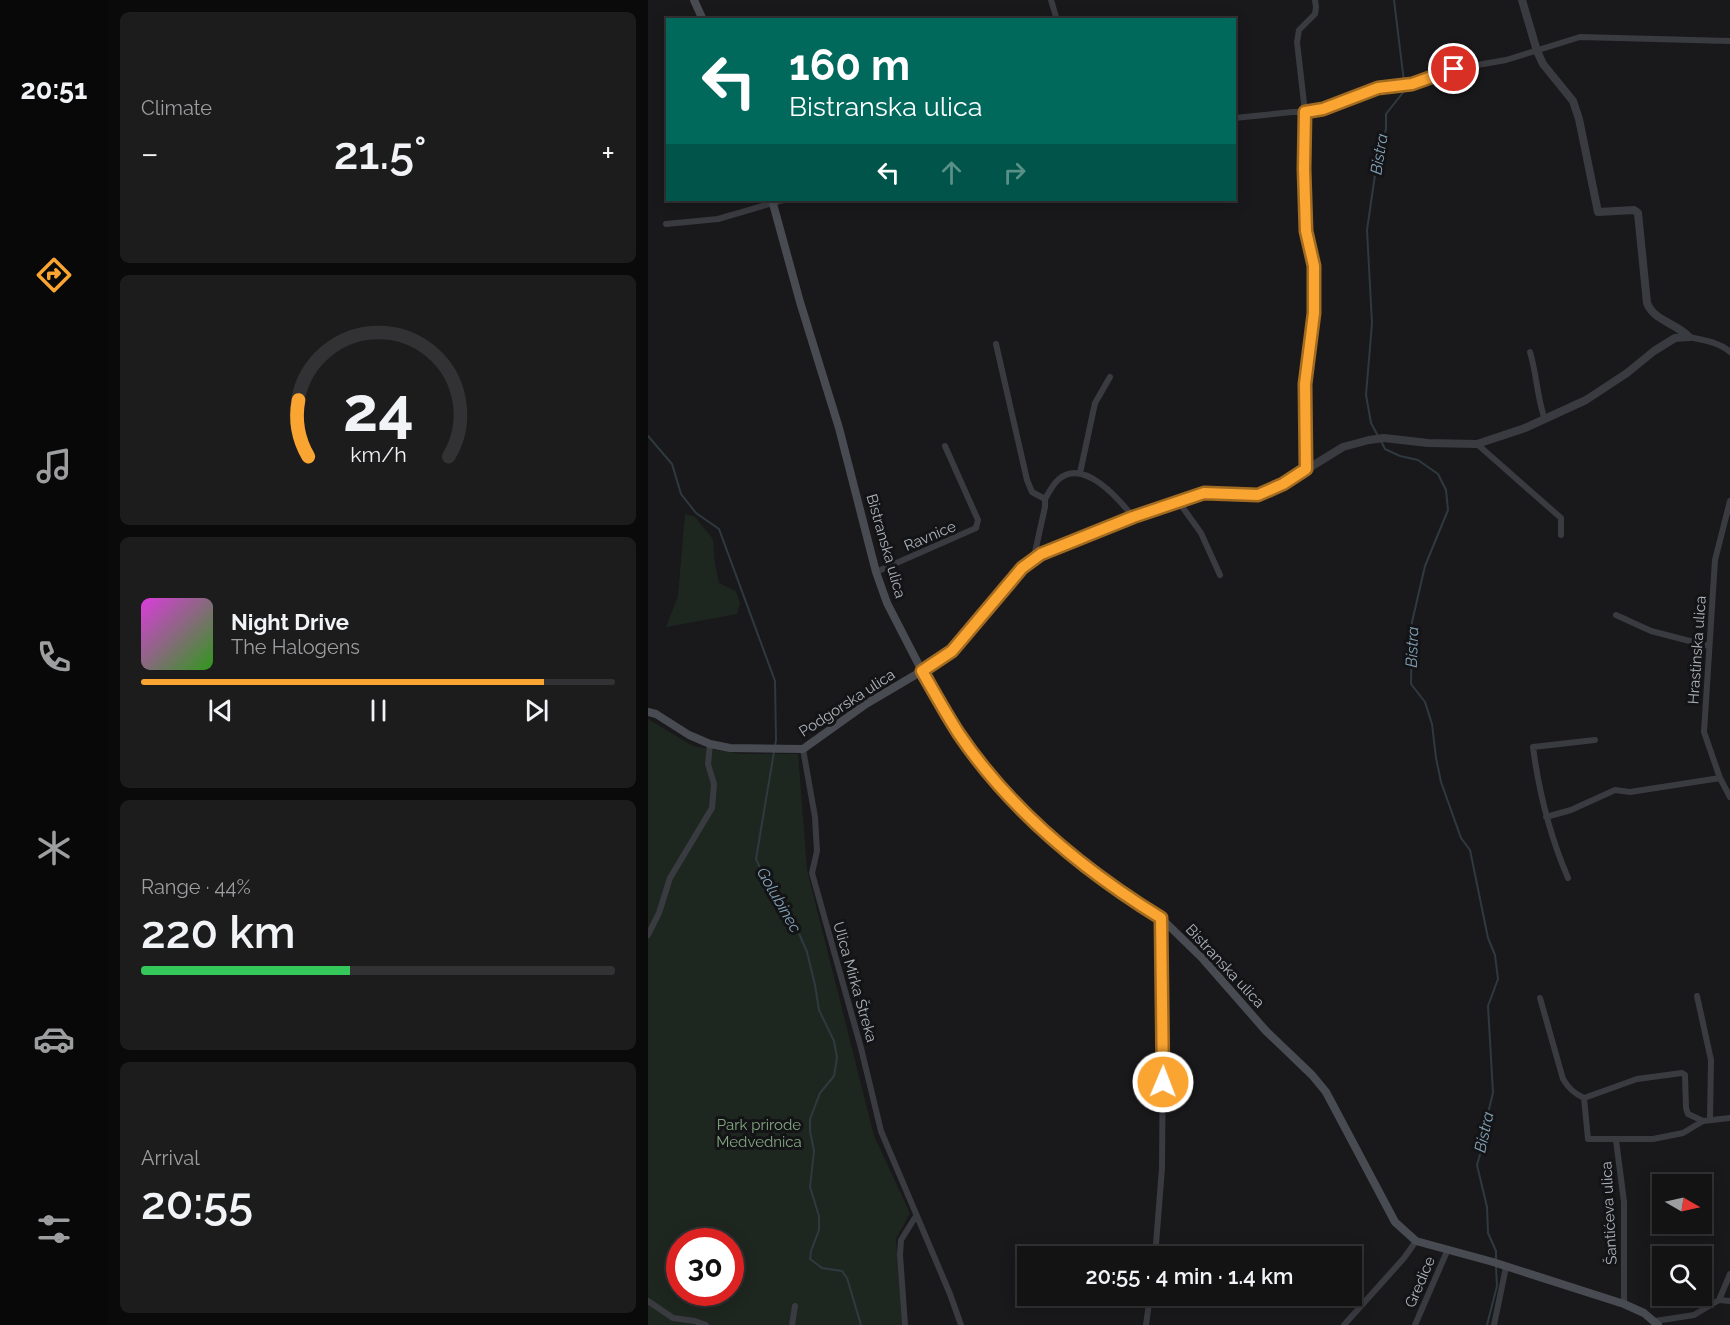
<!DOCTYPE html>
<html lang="en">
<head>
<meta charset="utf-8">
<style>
	:root { --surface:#131314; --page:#1c1c1d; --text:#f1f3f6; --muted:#9d9ea0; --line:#323234; --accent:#faa432 }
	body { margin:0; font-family:Raleway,sans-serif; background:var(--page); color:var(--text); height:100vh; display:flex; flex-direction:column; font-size:22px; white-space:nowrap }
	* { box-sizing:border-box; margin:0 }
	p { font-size:20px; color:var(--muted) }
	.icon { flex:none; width:33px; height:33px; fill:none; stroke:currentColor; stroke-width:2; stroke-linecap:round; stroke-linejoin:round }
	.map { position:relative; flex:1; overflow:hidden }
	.details { display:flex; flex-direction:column; gap:12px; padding:12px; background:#0a0a0b; width:540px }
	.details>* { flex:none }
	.hud { position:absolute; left:18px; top:18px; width:570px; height:183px; border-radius:0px; box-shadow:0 3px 15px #0003,0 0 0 2px var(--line); background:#00695c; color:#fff; overflow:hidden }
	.needle { width:39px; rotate:99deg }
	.tools { position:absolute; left:1004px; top:1174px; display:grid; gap:12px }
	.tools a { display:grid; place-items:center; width:60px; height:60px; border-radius:0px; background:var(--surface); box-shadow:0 3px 15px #0003,0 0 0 2px var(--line); font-size:30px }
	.speed { position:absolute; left:18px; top:1228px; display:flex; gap:12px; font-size:30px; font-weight:700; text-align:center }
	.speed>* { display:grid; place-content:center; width:78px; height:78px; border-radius:50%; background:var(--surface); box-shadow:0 3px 15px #0003,0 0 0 2px var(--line); line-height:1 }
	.speed .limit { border:9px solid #d22; background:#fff; color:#111 }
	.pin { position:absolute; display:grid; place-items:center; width:51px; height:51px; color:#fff; margin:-26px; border:3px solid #fff; border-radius:50%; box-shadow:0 2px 6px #0007 }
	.me { position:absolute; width:66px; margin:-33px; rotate:1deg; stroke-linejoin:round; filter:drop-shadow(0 0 4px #0008) }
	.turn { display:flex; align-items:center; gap:21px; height:126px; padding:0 24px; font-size:27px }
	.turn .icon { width:78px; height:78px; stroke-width:2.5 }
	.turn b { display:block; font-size:42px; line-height:51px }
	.lanes { display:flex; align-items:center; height:57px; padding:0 24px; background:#0003; justify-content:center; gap:30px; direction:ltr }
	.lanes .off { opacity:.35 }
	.big { font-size:45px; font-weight:600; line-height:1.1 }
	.details .widget { flex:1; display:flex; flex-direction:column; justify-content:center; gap:9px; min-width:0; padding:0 21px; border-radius:9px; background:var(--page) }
	.details .dial { align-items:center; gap:0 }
	.dial svg { height:156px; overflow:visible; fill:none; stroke:var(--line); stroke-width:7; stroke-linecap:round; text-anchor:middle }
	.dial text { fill:var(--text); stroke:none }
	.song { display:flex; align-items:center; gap:18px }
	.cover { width:72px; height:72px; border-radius:9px; background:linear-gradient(135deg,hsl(300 70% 55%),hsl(110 70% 35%)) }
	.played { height:6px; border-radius:3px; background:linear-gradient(90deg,var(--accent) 85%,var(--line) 85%) }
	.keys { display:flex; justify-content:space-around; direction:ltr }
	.heat { display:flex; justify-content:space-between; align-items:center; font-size:33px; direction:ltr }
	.charge { height:9px; border-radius:4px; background:linear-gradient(90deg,#34c759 44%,var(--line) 0) }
	.trip { position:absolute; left:369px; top:1246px; width:345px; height:60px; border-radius:0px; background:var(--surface); box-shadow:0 3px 15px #0003,0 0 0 2px var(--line); font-weight:600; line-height:60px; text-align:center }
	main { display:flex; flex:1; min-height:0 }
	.menu { display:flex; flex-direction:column; width:108px; justify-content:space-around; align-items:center; background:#080808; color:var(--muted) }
	.menu .icon { width:42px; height:42px }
	.menu .on { color:var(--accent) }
	.menu b { font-size:27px; color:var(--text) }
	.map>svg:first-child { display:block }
</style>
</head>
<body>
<main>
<nav class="menu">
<b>20:51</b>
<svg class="icon on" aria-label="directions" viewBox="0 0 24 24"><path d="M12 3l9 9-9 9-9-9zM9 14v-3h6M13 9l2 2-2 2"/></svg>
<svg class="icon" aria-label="music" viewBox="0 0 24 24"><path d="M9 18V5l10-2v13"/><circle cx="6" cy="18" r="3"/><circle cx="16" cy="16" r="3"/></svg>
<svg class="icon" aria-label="phone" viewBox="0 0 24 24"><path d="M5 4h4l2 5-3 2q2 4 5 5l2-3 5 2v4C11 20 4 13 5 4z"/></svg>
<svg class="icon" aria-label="climate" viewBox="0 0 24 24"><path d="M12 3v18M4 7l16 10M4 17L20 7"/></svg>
<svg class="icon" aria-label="car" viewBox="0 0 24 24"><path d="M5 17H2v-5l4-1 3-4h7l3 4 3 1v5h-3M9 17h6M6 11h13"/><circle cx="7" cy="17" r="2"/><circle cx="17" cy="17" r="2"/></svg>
<svg class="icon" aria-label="filters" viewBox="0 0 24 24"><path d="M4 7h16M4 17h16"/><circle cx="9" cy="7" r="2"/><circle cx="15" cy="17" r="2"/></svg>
</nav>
<section class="details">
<div class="widget"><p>Climate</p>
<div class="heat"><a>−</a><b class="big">21.5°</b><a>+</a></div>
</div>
<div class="widget dial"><svg viewBox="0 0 100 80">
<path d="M14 69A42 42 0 1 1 86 69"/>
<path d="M14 69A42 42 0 0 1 9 40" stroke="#faa432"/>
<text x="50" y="56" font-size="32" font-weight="700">24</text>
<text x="50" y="72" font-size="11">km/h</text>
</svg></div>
<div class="widget">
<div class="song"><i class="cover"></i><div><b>Night Drive</b><p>The Halogens</p></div></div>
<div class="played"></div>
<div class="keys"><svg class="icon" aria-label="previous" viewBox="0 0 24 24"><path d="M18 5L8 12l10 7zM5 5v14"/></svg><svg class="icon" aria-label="pause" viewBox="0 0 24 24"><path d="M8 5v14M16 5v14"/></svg><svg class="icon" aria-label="next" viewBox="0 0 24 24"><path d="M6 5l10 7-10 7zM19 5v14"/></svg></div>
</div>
<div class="widget"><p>Range · 44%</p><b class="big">220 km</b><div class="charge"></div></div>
<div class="widget"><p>Arrival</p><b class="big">20:55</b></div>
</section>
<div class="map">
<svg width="1082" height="1325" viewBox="0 0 1082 1325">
	<rect width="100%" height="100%" fill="#19191b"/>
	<path fill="#1e271f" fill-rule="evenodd" d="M37,514L47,517L65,539L67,564L71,583L88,591L92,603L89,614L18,627L30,596Z
		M0,719L45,746L94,754H150L159,870L226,1136L262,1213L248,1239L254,1325H0ZM32,1242H82V1293H32Z"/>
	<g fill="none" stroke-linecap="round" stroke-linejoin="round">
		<path stroke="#2e3a40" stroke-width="2" d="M0,436L24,464L33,494L48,513L71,529L127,681L128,740L108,859L124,893L146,922L159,952L167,985L171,1010L186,1041L189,1058L186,1076L172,1093L162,1119V1131L166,1151L162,1187L171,1216V1230L163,1251L162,1259L174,1268L194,1271L199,1278L213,1325
			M730,436L723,423L718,395L724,323L719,230L728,168L738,129V114L757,90L746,0
			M733,441L737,449L752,456L770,460L790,474L798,490L800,510L777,566L764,622L763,684L777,702L784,724L788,758L793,782L813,838L822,850L840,938L847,955L850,979L840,1006L845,1093L836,1129V1140L829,1165L839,1207L840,1233L848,1251V1261
			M839,1325L849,1286L848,1266"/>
		<path stroke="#3a3b41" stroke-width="6" d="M403,0L409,20
			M586,118L675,109L730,88L763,84L806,69L858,60L932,37L1082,41
			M18,224L70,219L135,200
			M1041,337C1054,340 1072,342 1082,352
			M348,344L379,480L384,492L397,499V507L387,552L393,554
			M882,352C889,375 889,398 897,420
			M829,444L913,518V535
			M658,469L657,384L666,313V266L658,231L656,169L657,112L649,42L651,30L667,14L668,7L667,0
			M432,473L447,403L462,377
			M397,499C401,492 405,484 411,479C436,458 471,499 485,517
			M530,501L553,533L572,575
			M1082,501L1067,560L1056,732L1072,778L1082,797
			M228,572L328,528L330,520L297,446
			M968,615L1003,631L1061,646
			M155,749L167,817L169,851L164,873L213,1048L233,1131L302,1294L313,1325
			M898,817L923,810L967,790L982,792L1072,778
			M920,878C902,836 891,793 885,747L947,740
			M0,935L11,913L22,878L64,808L66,784L60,764L62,744
			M1049,996L1063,1060L1062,1119
			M892,998L915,1079C921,1089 926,1093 936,1098L989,1079L1034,1073L1037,1075L1038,1108L1040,1114L1055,1121L1082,1118
			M936,1098L940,1139H1005L1035,1133L1055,1121
			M968,1140L976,1202V1304
			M507,1257L514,1168L515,1039L513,918
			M1071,1300L1082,1301
			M0,1301L25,1318L47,1321L58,1325
			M1007,1321L1046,1315L1071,1300L1082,1274
			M144,1325L147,1306
			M257,1325L252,1255L253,1240L268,1216
			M498,1325L502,1296
			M696,1325L756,1258L768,1241
			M767,1325L800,1249
			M846,1325L858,1267"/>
		<path stroke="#3a3b41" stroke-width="8" d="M874,0L889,51L895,64L925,101L931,119L950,212L986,210L990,213L999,303C1006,321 1028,323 1041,337
			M274,671L304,651L374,568L393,554L408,547L485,517L556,493L610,495L635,484L695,447L721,440L736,438L780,443L829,444L877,428L938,400L979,373L1006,351L1027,338L1041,337"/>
		<path stroke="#484b51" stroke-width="8" d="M46,0L55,20
			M124,200L152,302L191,428L228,572L239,603L274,671L311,733L355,791L384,820L415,848L464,888L513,918L555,959L618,1031L664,1075L678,1092L747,1222L768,1241L845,1262L976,1304L996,1313L1010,1325
			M0,712L8,714L41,735L62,744L82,748L155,749L218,704L274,671"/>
	</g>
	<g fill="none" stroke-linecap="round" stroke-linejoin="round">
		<defs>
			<path id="route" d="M515,1082L513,918C435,870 363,811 311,734C298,714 286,692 274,671L304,651L374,568L393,554L485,517L556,493L610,495L635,484L658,469L657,384L666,313V266L658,231L656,169L657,112L675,109L730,88L764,84L806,69"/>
		</defs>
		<use href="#route" stroke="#a26b20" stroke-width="15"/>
		<use href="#route" stroke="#faa432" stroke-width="10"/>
	</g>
	<g text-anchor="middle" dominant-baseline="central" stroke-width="6" stroke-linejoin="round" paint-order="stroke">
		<g font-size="15" fill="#abb2bb" stroke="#141416">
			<text transform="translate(282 536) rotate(-23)">Ravnice</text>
			<text transform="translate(238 546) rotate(74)">Bistranska ulica</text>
			<text transform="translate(1049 650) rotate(-86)">Hrastinska ulica</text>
			<text transform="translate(199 703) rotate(-33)">Podgorska ulica</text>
			<text transform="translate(577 966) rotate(47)">Bistranska ulica</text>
			<text transform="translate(207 982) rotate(74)">Ulica Mirka Štreka</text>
			<text transform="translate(961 1213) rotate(-93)">Šantićeva ulica</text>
			<text transform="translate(772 1282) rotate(-67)">Gredice</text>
		</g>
		<g font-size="15" fill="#82a781" stroke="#141416">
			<text x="111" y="1125">Park prirode<tspan x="111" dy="17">Medvednica</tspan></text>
		</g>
		<g font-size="16" font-style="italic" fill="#81a3b7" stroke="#141416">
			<text transform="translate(731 154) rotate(-81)">Bistra</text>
			<text transform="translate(764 647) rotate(-88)">Bistra</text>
			<text transform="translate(131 900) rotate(60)">Golubinec</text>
			<text transform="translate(836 1132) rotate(-78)">Bistra</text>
		</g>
	</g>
</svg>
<div class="tools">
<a><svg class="needle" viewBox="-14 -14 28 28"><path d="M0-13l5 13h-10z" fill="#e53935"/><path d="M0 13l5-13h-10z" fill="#9d9ea0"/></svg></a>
<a><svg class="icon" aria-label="search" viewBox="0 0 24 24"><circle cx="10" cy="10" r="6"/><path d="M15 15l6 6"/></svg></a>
</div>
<div class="speed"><div class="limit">30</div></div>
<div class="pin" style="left:806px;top:69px;background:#d93025"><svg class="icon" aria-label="arrive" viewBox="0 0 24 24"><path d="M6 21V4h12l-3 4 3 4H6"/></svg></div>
<svg class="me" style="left:515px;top:1082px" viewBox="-20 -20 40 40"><circle r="17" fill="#faa432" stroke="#fff" stroke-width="3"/><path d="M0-11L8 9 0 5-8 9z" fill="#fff"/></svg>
<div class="trip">20:55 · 4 min · 1.4 km</div>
<div class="hud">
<div class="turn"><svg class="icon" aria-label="left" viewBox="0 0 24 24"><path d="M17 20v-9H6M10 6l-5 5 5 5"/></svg><div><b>160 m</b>Bistranska ulica</div></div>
<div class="lanes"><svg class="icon" aria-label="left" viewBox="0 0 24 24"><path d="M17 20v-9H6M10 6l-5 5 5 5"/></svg><svg class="icon off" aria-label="ahead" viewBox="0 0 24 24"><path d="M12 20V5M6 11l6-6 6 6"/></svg><svg class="icon off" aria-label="right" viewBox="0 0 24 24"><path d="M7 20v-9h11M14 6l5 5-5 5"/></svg></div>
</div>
</div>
</main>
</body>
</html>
